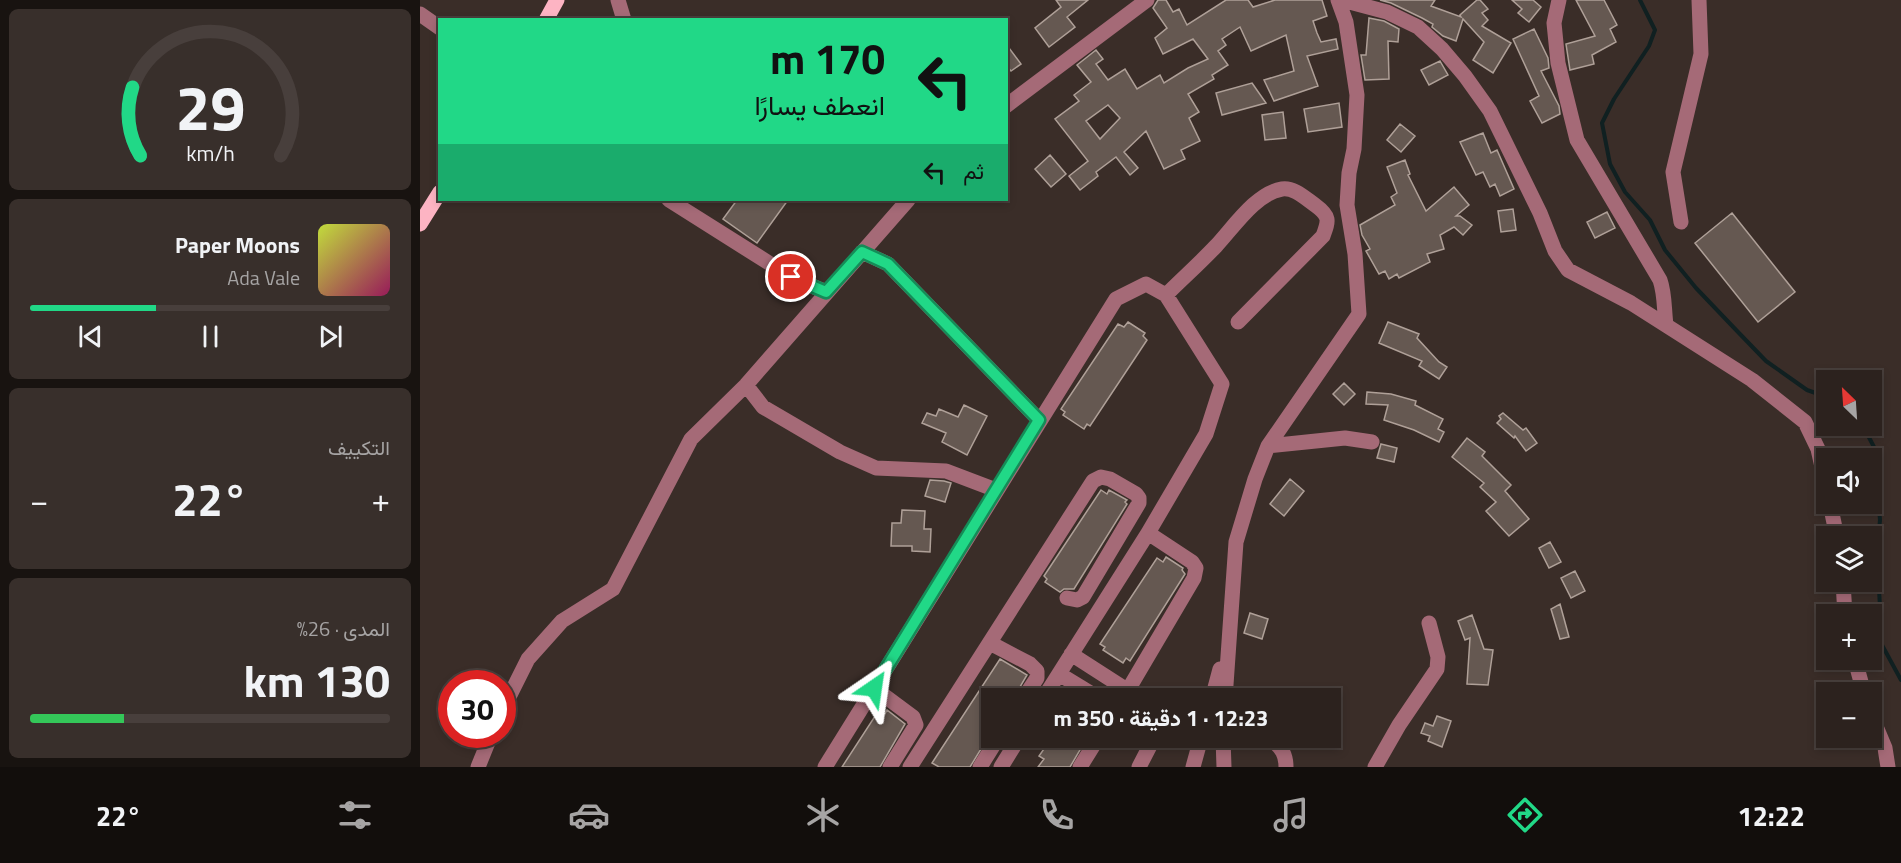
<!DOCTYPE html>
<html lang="ar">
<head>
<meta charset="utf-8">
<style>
	:root { --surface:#2c221e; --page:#382f2b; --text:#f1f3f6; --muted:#a6a4a4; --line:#483f3c; --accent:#21d887 }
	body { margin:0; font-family:"Titillium Web",Vazirmatn,sans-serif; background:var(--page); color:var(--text); direction:rtl; height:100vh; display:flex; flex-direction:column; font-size:22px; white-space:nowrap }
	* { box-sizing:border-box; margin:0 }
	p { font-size:20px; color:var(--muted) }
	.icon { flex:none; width:33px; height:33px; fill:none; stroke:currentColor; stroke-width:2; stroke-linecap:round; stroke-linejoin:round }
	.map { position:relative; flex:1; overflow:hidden; direction:ltr }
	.details { display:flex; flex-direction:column; gap:9px; padding:9px; background:#181310; width:420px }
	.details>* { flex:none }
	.hud { position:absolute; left:18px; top:18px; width:570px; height:183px; border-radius:0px; box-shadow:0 3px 9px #0003,0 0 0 2px var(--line); direction:rtl; background:#21d887; color:#111; overflow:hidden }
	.needle { width:39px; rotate:335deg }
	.controls { position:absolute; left:1396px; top:370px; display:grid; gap:12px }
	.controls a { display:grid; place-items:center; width:66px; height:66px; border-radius:0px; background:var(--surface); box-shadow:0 3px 9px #0003,0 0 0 2px var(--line); font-size:30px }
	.speed { position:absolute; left:18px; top:670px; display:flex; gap:12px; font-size:30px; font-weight:700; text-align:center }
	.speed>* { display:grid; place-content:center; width:78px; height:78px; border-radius:50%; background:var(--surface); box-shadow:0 3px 9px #0003,0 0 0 2px var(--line); line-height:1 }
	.speed .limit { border:9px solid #d22; background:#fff; color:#111 }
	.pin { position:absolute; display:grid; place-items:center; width:51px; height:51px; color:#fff; margin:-26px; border:3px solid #fff; border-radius:50%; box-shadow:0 2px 6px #0007 }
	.me { position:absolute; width:66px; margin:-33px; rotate:32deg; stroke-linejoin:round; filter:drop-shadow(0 0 4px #0008) }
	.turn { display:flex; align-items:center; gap:21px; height:126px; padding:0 24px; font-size:27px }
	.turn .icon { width:78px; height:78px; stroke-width:2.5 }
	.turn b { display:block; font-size:42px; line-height:51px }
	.then { display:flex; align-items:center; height:57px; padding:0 24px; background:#0003; gap:12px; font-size:22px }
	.big { font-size:45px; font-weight:700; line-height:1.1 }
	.details .card { flex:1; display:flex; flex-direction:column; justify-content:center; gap:9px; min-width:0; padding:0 21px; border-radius:9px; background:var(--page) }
	.details .dial { align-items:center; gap:0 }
	.dial svg { height:156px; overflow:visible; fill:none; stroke:var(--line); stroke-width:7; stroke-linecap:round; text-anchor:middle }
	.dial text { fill:var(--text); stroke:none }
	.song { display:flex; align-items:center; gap:18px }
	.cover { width:72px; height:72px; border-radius:9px; background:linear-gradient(135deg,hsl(70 70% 55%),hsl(330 70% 35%)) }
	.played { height:6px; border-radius:3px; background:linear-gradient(90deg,var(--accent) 35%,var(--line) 35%) }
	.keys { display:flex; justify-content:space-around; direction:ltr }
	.heat { display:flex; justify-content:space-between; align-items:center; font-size:33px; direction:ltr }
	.charge { height:9px; border-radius:4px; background:linear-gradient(90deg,#34c759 26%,var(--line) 0) }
	.trip { position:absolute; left:561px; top:688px; width:360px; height:60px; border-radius:0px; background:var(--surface); box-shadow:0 3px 9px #0003,0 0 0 2px var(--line); font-weight:700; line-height:60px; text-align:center; direction:rtl }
	.tabs { display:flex; height:96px; justify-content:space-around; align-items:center; background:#120e0c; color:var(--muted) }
	.tabs .icon { width:42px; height:42px }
	.tabs .current { color:var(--accent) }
	.tabs b { font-size:27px; color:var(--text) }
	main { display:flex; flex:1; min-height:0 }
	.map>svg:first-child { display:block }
</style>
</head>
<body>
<main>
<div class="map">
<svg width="1481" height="767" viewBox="0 0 1481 767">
	<rect width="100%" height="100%" fill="#3a2d28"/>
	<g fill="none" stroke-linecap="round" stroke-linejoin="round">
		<path stroke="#102021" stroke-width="4" d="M1220,0L1235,30L1229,46L1194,99L1182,123L1190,164L1205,192L1230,220L1245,250L1276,288L1318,332L1346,361L1387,390L1407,397
			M1443,426L1454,447L1460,520L1457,551L1462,645L1481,680"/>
	</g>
	<path fill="#655851" stroke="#afa098" stroke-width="1.5" fill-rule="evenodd" d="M636,0H668L647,17L655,27L629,47L615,28L641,7Z
		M738,0H746L753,12L759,9L767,25L806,0H828L833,7L855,0H902L907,16L893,21L897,33L901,42L916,39L918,49L887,56L898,86L854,101L844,80L874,71L866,35L831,51L820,27L802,39L806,45L798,51L808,65L792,75L794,79L768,94L779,112L769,118L780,141L761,150L765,159L744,169L726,131L704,152L718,168L710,175L696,157L676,172L678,176L660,190L649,176L668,161L635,119L659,101L654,95L671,82L657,65L676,50L683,59L676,64L688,80L705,69L717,89L740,75L744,83L768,68L788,59L773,39L743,54L735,38L747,28L733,8ZM688,105L700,118L680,139L666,121Z
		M960,0H1015L1011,6L1041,17L1040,15L1057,0H1060L1068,9L1062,13L1068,20L1062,26L1091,43L1073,73L1053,60L1064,42L1043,19L1036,41L1023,36L1012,27L1013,24L1002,18L971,3Z
		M1092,0H1113L1121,7L1109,22L1098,13L1102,9Z
		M1156,0H1184L1197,25L1190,29L1196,42L1172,55L1174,64L1150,70L1146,44L1175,36Z
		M949,18L964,21L979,29L978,42L968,41L969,79L945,80L941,55H946Z
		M1114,29L1128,58L1129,68L1121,71L1139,106L1140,114L1122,123L1110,101L1119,96L1093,39Z
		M586,44L601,64L591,71L586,65Z
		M1020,61L1028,75L1009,85L1001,70Z
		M832,83L846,103L802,115L796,93Z
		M919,103L922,127L888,132L884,109Z
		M863,112L866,138L845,140L842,115Z
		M980,124L995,136L981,152L967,140Z
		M1063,133L1071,153L1077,150L1094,189L1080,196L1075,184L1070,187L1063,172L1056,175L1040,142Z
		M630,155L646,174L631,187L615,169Z
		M985,160L990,174L988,175L1006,211L1034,187L1049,205L1036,216H1040L1052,225L1043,235L1034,227L1020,235L1024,249L1007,254L1010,262L979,278L977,274L969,279L965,271L959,274L946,251L950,249L942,235L940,225L975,205L971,197L977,193L967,167Z
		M317,200H368L337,243L303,219Z
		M1093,209L1096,230L1081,232L1078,211Z
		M1187,212L1195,228L1175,238L1167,222Z
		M1312,213L1375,292L1338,322L1275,243Z
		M708,322L725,333L723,336L727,340L670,426L667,424L664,429L643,415L645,412L641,409L698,324L704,327Z
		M968,322L999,334L997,338L1019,362L1027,367L1019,379L999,366L1002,361L959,343Z
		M924,383L935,394L924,405L913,394Z
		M947,392L971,394L996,401L995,405L1023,419L1018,429L1024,432L1019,442L994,430L964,420L968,405L946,404Z
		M544,405L567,416L547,455L522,442L526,433L502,423L507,413L516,416L519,409L538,417Z
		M1083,413L1103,430L1106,428L1117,443L1106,451L1095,436L1094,438L1077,423L1081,419L1079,416Z
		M1047,438L1065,452L1062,456L1091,485L1085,491L1109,519L1089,536L1066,511L1076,502L1060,487L1064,483L1032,457Z
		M961,444L977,448L974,462L957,458Z
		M870,479L884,491L864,516L850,504Z
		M510,480L524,481L531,483L525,502L505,496Z
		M681,490L687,494L689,490L707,500L705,502L707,504L654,589H644L640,592L625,582L627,579L624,576Z
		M482,510L505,511L504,529H511L510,552L492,551V546H471L472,523H481Z
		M1130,542L1141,562L1129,568L1119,548Z
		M746,557L763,568L762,570L765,574L710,661L706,658L703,663L683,650L685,647L680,644L737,558L743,562Z
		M1155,571L1165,591L1151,598L1141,578Z
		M1140,604L1149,637L1140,639L1131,609Z
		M830,613L848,619L842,639L824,633Z
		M1052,615L1064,649L1073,650L1068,685L1047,684L1050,638L1045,640L1038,621Z
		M580,659L607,675L593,699H572V731L550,767H519L512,763Z
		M459,710L465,714L467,710L485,724L460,767H422Z
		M1017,716L1031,721L1022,747L1008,741L1010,736L1001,733L1005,723L1013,726Z
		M634,738H667L650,767H618L624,759L619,756L626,746L628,747Z"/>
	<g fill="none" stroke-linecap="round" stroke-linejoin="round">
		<path stroke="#a56a77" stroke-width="15" d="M198,0L204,20
			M922,0L967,12L998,27L1022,49L1045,76L1070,111L1120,213L1135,251L1148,270L1211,303L1332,380L1385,422L1398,449L1407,489
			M1139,0L1134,23L1138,63L1157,140L1240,280C1245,294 1244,310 1246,325
			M0,14L20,28
			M586,106L727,0
			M249,200L371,277L406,292
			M1261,222L1253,172L1281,54L1279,0
			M442,252L468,264L619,420
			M746,295C762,279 780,263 796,246C813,228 836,193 862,189C874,187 886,199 895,205C910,216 909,220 903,236L818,322
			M326,385L343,407L420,452L456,468L526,471L576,490
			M848,446L925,438L952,442
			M1410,504L1417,537
			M1423,582L1425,615
			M570,643L610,664L617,671V678L603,699
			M651,654L721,699
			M1435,660L1444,693
			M639,674L680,699
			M454,688L493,717L496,725L470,767
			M708,690L774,578L776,568L772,562L728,533
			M792,699L800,669
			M805,699L816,542L835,479L848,446L939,314L935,254L927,205L929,173L934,149L937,95L926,22L918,0
			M82,711L108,659L142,621L193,589L271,439L326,385L488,200
			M1452,717L1465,748L1468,767
			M803,738L804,767
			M852,740C862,748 866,755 866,767
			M58,767L71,735
			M405,767L696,299L726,284L746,295L802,384L786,434L728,533L623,699
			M490,767L673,481L681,477L690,479L716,494L719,498V503L663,597L657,600L647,598
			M560,767L578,738
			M581,767L599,738
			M660,767L678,738
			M719,767L734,738
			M773,767L781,738
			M955,767L979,725L1017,669L1018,657L1009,623"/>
		<path stroke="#fdb4c3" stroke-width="15" d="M126,20L137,0
			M0,224L20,192"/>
	</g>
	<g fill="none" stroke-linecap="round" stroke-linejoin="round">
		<defs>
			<path id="route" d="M371,277L406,292L442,252L468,264L619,420L454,688"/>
		</defs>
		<use href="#route" stroke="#158c58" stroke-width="15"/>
		<use href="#route" stroke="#21d887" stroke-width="10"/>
	</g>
</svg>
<div class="controls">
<a><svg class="needle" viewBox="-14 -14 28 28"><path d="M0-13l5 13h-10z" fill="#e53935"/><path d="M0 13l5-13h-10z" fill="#a6a4a4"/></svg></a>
<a><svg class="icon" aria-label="sound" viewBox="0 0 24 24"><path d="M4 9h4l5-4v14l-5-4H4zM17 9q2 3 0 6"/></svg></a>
<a><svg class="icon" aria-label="layers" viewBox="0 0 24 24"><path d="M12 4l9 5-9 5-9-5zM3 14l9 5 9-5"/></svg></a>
<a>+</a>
<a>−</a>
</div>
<div class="speed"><div class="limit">30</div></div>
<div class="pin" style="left:371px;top:277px;background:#d93025"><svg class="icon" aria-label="arrive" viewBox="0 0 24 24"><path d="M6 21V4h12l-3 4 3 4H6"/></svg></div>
<svg class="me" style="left:454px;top:688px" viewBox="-20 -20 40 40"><path d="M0-17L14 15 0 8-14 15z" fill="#21d887" stroke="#fff" stroke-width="4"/></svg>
<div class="trip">12:23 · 1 دقيقة · 350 m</div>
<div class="hud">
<div class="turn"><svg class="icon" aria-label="left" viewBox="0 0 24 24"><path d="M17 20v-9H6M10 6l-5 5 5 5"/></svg><div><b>170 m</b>انعطف يسارًا</div></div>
<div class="then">ثم<svg class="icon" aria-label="left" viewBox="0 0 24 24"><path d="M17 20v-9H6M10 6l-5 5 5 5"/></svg></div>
</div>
</div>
<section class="details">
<div class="card dial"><svg viewBox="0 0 100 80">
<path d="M14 69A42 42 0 1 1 86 69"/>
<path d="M14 69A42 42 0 0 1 10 34" stroke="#21d887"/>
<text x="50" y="56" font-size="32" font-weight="700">29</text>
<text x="50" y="72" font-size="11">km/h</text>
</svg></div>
<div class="card">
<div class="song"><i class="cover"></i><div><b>Paper Moons</b><p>Ada Vale</p></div></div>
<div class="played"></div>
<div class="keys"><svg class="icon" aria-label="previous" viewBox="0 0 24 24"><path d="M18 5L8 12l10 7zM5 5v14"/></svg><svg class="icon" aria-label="pause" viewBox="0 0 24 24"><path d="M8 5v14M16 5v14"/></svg><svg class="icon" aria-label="next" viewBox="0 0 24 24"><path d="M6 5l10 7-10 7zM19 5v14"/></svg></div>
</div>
<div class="card"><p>التكييف</p>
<div class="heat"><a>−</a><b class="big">22°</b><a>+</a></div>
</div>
<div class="card"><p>المدى · 26%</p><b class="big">130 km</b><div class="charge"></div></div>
</section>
</main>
<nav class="tabs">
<b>12:22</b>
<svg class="icon current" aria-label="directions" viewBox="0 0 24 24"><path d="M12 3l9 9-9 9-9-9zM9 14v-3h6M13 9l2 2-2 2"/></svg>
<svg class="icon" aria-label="music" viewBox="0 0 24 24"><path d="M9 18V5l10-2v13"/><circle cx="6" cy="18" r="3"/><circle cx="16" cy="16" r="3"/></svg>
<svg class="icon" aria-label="phone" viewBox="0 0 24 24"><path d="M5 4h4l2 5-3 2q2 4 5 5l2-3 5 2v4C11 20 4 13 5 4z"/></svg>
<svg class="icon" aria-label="climate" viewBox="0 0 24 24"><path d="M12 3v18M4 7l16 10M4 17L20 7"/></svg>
<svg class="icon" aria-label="car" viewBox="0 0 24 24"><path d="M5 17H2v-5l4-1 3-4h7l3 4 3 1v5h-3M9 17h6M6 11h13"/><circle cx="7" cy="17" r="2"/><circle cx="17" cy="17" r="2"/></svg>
<svg class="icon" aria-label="filters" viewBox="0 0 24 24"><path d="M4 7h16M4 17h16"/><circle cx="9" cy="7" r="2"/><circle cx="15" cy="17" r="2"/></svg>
<b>22°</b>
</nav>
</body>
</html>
